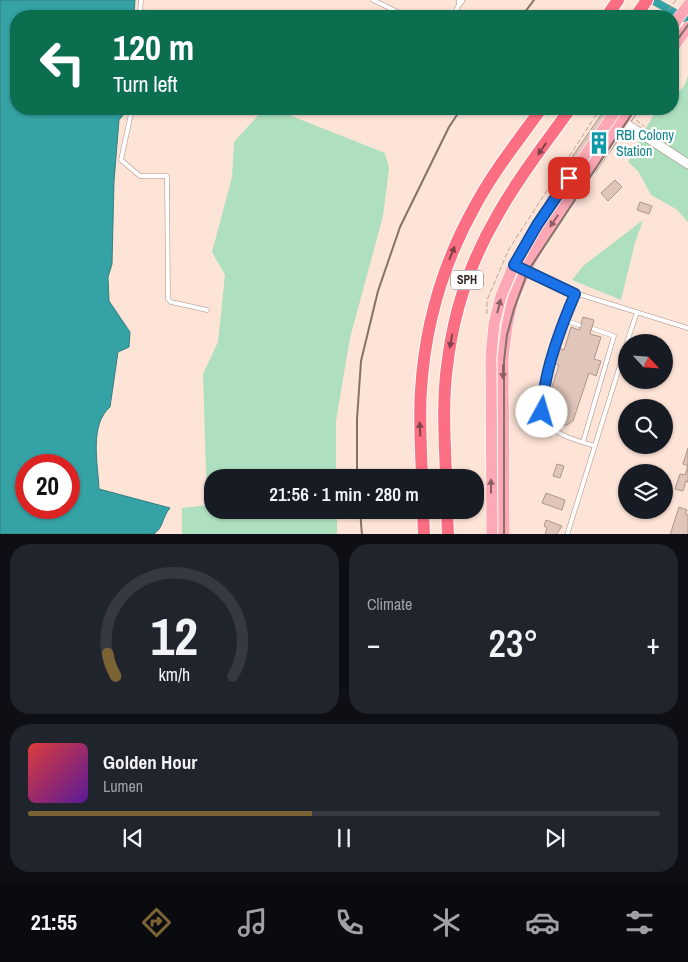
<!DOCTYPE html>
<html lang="en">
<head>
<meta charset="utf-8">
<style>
	:root { --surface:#171b24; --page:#20242c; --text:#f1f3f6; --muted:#9ea1a6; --line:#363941; --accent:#7c6334 }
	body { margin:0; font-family:"Archivo Narrow",sans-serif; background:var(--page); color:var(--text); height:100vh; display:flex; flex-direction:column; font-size:19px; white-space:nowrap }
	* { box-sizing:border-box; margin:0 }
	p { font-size:16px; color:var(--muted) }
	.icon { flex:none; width:28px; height:28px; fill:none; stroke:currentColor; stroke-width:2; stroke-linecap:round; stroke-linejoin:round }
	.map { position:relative; height:534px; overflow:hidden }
	.panel { display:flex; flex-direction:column; gap:10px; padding:10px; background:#0d0f14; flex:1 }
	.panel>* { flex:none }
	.guide { position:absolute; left:10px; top:10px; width:669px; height:105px; border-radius:20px; box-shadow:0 1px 4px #0004; background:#0b6e4f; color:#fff; overflow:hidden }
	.needle { width:32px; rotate:116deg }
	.controls { position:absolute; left:618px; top:334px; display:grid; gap:10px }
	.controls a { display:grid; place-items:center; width:55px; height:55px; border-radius:50%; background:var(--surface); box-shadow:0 1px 4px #0004; font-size:25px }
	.speed { position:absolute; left:15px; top:454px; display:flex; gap:10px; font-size:25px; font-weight:700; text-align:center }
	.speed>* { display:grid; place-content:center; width:65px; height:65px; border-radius:50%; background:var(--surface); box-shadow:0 1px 4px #0004; line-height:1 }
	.speed .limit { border:8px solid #d22; background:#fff; color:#111 }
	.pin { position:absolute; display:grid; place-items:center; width:42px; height:42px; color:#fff; margin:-21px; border-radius:10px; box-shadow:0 2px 8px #0006 }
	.me { position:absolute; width:55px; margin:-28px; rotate:6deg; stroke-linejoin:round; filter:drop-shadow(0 0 4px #0008) }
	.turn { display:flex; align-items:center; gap:18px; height:105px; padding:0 20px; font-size:22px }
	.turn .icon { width:65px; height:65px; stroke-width:2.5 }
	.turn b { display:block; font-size:35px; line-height:42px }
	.big { font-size:38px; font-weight:600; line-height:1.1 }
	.panel .widget { flex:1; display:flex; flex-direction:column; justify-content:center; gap:8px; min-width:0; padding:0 18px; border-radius:20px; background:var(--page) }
	.panel .dial { align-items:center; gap:0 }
	.dial svg { height:130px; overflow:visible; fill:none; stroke:var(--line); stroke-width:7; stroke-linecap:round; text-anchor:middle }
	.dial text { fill:var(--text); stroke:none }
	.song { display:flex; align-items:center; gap:15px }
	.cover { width:60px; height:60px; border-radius:8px; background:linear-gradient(135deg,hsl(0 70% 55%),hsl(270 70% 35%)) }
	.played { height:5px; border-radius:2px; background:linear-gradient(90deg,var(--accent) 45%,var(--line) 45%) }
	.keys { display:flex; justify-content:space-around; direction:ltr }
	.heat { display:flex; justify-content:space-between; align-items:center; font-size:28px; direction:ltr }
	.panel .tiles { flex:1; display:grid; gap:10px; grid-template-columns:1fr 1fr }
	.widget:last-child { grid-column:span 2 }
	.trip { position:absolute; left:204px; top:469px; width:280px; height:50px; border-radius:20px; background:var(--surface); box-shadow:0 1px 4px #0004; font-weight:600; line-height:50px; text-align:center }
	.tab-bar { display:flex; height:80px; justify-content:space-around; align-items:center; background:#090b0e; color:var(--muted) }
	.tab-bar .icon { width:35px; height:35px }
	.tab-bar .current { color:var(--accent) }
	.tab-bar b { font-size:22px; color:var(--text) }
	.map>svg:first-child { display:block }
</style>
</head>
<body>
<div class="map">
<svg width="688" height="535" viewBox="0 0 688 535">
	<rect width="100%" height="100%" fill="#fee3d7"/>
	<path fill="#aee0bf" d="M688,76V222L676,209L651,195L638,171L628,162L642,135L656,111L658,109H672L673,97L684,86Z
		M264,109H274L385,153L389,168L383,216L350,338L336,421V477L212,478V510H337V534H182V508L207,505L203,374L218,342L225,275L212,252L232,177L234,142Z
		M643,220L635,243L621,300L572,280L583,266Z"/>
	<path fill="#35a3a5" stroke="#347e7d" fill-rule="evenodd" d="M0,0H135L134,16H16V109H128L119,120L114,181L112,264L108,277L109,301L130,332L129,347L118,352L110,407C89,425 98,464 99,489L170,508C162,517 164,527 154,534H0ZM26,465H69V508H26Z"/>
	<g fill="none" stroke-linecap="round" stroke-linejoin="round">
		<path stroke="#35a3a5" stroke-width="8" d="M652,0L688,20"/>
	</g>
	<path fill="#e0c5ba" stroke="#ad958a" d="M605,109H640L595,173L572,157Z
		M615,180L622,187L608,201L601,193Z
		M640,202L652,206L649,214L637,210Z
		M583,317L594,320L590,334L601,337L594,359L601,361L596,376L589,373L573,421L567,425H556L551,422L544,411L559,365L551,362L556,347L564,350L571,327L579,330Z
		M688,448V466L683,464Z
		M557,464L564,466L560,478L553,476Z
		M688,466V482L686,481L683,491L675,489L680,474L685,475Z
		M546,493L565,500L562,510L542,503Z
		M679,507L687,510L685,514L688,515V535H670Z
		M546,520L562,526L556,535H545L547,528L544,526Z"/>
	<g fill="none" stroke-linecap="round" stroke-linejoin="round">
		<defs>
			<path id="service" d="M141,0L140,12L189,16
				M373,0L406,16
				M453,16L460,3
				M132,109L121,160L140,176H167L168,299L171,302L207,310
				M533,273L575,293L688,328
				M575,293C565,318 532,396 545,419C554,436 579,441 595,446
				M564,320L579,325
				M627,342L637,312
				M583,442L614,336L594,329
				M567,535L626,346"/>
			<path id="minor" d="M460,2L461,0"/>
			<path id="tertiary" d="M617,118L688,164"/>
			<path id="primary" d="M672,27L688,5
				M672,49L688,27
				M492,535L491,356L494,324L501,296L514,265L537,225L617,109
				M504,535L503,357L507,326L513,299L526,269L547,232L631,109"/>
			<path id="motorway" d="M607,16L618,0
				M636,16L647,0
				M422,478C421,448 419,419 421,390C425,325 443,263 475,206C493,172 518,141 541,109
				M446,478C445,441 442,404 447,367C453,314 470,262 497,216C518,178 545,144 570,109
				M423,510L424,535
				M447,510L448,535"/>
		</defs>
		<use href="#service" stroke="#a99085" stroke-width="5"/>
		<use href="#minor" stroke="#a99085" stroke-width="8"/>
		<use href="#tertiary" stroke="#a99085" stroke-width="10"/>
		<use href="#primary" stroke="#fff" stroke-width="12"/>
		<use href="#motorway" stroke="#fff" stroke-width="14"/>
		<path stroke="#b8a299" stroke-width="1" stroke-dasharray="5 2.5" stroke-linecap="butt" d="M664,16L676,0
			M636,120L644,126
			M487,314V300L509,249L600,109"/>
		<use href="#service" stroke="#fff" stroke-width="4"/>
		<use href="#minor" stroke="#fff" stroke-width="7"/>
		<use href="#tertiary" stroke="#fff" stroke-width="9"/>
		<use href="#primary" stroke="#fda8b4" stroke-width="11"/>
		<use href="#motorway" stroke="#fc6e82" stroke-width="12"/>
		<path stroke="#83726a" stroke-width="2" d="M522,16L534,0
			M672,47L688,25
			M357,478V419L361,361L378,291L400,227L449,127L461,109
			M360,510L362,535
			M504,535V361L507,335L514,309L528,271L635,109"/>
	</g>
	<defs><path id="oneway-solid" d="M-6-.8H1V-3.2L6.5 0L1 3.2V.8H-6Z" transform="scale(1.25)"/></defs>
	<g fill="#824348">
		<use href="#oneway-solid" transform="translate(542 149) rotate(125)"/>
		<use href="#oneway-solid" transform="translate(452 253) rotate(-68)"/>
		<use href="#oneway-solid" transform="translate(451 341) rotate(101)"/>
		<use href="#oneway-solid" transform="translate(420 429) rotate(-93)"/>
	</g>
	<g fill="#8c6063">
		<use href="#oneway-solid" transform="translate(554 221) rotate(124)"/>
		<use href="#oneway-solid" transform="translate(499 306) rotate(-76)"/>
		<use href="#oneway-solid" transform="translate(503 372) rotate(90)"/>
		<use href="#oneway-solid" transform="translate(491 486) rotate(-90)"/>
	</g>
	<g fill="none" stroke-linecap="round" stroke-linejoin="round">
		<defs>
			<path id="route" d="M542,412C541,401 544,391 546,380C552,350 563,322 575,294L514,265L537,225L569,178"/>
		</defs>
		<use href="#route" stroke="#114b97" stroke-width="12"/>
		<use href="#route" stroke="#1a73e8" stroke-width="9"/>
	</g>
	<defs>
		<symbol id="building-bare" viewBox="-9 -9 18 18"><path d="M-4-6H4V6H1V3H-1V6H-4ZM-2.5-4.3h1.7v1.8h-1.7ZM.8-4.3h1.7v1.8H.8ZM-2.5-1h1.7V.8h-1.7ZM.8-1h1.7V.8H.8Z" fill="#0f9aa8" stroke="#fff" stroke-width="2.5" paint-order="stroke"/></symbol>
	</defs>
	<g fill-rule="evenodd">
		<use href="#building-bare" x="583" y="127" width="32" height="32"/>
	</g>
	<g text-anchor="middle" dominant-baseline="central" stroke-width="4.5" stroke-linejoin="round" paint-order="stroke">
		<rect fill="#fff" stroke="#6e6764" stroke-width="1" x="451" y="270.5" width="32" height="19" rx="4"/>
		<g font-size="12" font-weight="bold" fill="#302621">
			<text x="467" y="280">SPH</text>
		</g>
		<g font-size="14" fill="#0d838f" stroke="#fff" text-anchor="start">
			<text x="616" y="135">RBI Colony<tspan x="616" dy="16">Station</tspan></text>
		</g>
	</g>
</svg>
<div class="controls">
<a><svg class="needle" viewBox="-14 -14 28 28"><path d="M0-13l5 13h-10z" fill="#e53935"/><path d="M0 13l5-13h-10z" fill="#9ea1a6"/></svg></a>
<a><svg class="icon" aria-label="search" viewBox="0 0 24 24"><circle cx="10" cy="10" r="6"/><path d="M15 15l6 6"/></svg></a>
<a><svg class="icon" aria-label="layers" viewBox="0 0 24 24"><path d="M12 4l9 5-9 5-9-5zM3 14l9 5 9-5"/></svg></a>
</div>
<div class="speed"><div class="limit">20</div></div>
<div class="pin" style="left:569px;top:178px;background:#d93025"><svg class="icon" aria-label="arrive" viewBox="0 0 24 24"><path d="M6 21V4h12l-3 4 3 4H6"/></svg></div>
<svg class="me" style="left:542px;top:412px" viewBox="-20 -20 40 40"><circle r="19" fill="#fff"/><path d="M0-13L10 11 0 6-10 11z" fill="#1a73e8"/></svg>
<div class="trip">21:56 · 1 min · 280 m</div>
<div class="guide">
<div class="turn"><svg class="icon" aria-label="left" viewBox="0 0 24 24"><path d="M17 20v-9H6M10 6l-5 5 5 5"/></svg><div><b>120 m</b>Turn left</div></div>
</div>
</div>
<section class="panel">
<div class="tiles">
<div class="widget dial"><svg viewBox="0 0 100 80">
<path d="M14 69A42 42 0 1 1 86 69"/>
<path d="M14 69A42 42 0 0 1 9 55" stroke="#7c6334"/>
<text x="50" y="56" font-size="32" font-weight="700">12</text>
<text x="50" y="72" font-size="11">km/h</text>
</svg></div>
<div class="widget"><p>Climate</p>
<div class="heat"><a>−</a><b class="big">23°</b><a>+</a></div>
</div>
<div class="widget">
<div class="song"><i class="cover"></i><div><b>Golden Hour</b><p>Lumen</p></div></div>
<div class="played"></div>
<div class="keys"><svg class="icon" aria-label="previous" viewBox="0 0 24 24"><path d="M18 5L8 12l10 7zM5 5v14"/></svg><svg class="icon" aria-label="pause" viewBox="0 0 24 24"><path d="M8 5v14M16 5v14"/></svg><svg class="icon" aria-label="next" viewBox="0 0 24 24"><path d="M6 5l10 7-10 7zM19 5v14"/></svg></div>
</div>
</div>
</section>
<nav class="tab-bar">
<b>21:55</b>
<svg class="icon current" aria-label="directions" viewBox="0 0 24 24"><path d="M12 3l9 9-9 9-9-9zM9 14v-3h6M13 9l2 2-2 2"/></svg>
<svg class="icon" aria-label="music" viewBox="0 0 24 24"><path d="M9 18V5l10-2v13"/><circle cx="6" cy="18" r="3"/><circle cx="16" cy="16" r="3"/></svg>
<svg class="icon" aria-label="phone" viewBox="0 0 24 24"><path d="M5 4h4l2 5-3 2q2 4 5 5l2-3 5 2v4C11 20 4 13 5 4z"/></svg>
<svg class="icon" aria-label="climate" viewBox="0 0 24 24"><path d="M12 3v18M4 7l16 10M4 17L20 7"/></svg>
<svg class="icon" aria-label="car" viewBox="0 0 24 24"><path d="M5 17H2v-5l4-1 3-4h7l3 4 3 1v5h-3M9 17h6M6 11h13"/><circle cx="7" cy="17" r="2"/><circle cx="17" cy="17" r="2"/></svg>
<svg class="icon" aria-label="filters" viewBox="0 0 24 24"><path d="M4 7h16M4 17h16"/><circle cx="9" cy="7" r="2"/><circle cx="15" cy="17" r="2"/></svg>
</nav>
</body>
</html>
